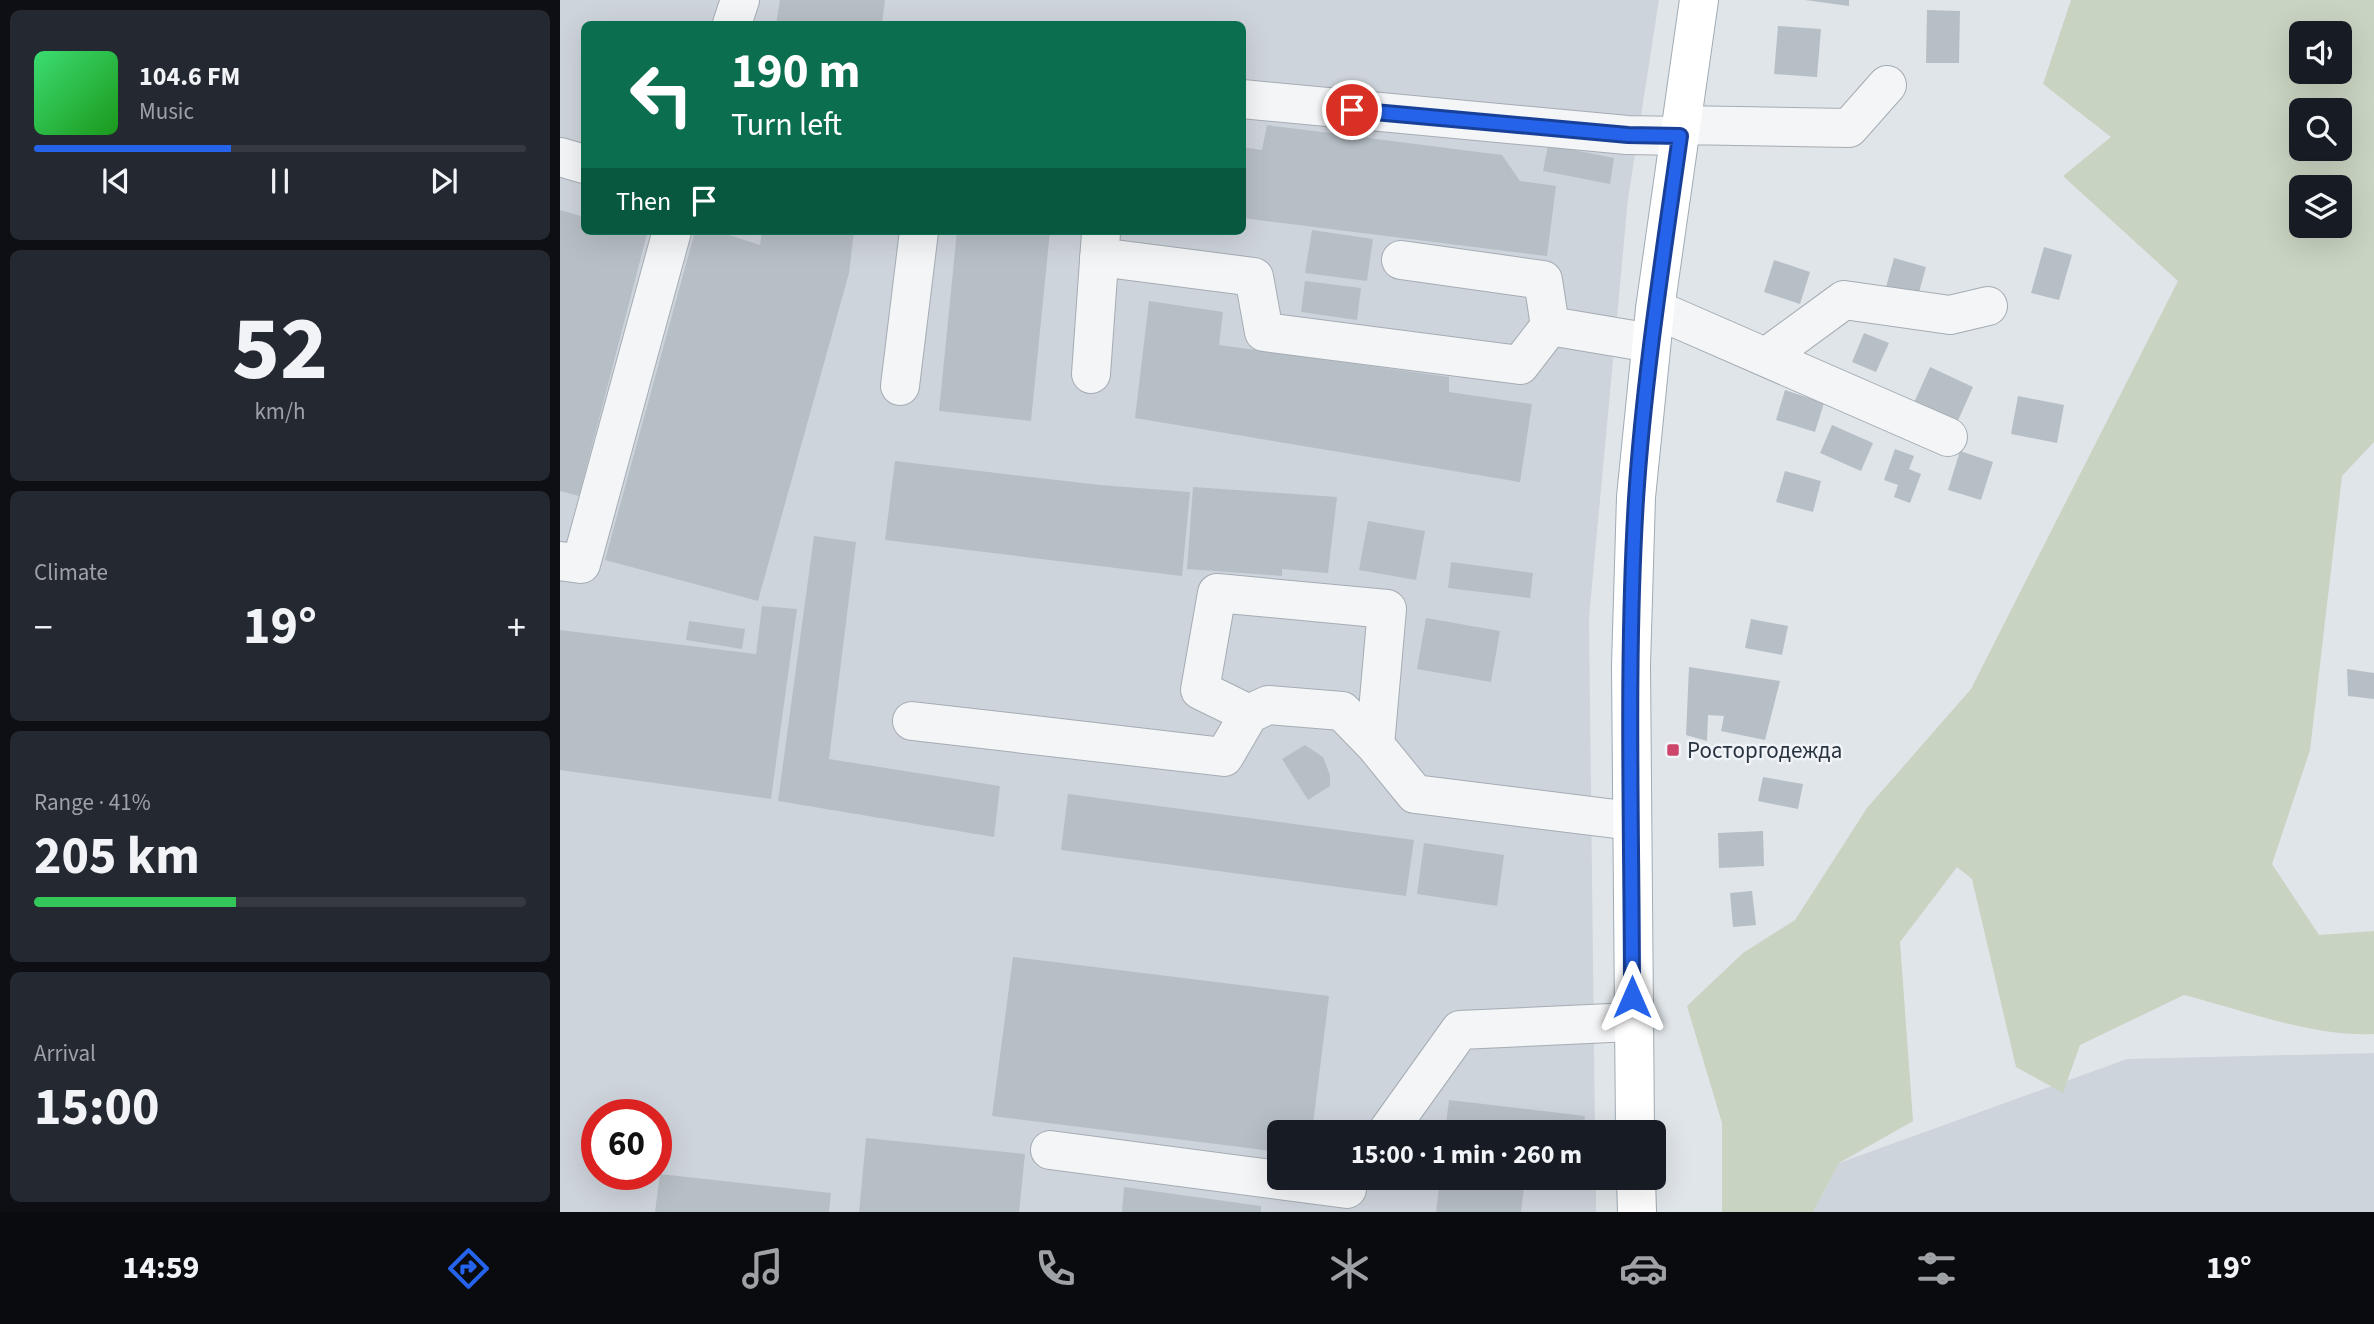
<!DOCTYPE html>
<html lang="en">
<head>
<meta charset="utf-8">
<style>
	:root { --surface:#171b24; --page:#242831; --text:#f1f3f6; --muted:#9ea1a6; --line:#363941; --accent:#2563eb }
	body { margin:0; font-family:"Source Sans 3",sans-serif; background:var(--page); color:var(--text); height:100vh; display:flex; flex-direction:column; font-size:26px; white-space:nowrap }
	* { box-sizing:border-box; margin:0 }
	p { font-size:23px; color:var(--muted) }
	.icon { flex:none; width:38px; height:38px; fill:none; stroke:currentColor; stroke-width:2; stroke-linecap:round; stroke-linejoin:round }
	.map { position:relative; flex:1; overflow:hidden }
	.sheet { display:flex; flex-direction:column; gap:10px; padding:10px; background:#0d0f14; width:560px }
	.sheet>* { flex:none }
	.guide { position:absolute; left:21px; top:21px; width:665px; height:214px; border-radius:10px; box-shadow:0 7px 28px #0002; background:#0b6e4f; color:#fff; overflow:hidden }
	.controls { position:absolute; left:1729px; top:21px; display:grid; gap:14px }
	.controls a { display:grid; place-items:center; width:63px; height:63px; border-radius:10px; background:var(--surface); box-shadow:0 7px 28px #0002; font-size:35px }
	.speed { position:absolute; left:21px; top:1099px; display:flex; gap:14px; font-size:35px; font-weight:700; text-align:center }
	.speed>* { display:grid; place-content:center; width:91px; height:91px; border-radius:50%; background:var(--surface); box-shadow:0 7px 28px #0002; line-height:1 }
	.speed .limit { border:10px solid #d22; background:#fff; color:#111 }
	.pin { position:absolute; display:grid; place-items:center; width:60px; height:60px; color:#fff; margin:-30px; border:4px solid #fff; border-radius:50%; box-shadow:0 2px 7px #0007 }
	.me { position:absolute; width:77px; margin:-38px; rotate:0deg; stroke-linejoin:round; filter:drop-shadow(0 0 5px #0008) }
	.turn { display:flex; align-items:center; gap:24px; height:147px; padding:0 35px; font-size:32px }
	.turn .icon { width:91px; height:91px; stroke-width:2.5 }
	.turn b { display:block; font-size:49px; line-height:60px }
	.then { display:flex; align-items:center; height:66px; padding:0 35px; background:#0003; gap:14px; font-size:26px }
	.big { font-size:52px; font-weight:700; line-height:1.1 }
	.sheet .card { flex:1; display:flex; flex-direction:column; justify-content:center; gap:10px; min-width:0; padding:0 24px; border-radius:10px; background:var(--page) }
	.sheet .dial { align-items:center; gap:0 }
	.dial b { font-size:91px; line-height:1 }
	.song { display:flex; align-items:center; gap:21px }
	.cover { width:84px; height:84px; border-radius:10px; background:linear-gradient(135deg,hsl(140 70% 55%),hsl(120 70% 35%)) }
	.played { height:7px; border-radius:4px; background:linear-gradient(90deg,var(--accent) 40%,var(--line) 40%) }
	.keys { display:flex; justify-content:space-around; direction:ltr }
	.heat { display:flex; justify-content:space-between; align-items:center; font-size:38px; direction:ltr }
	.charge { height:10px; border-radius:5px; background:linear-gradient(90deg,#34c759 41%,var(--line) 0) }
	.trip { position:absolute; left:707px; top:1120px; width:399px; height:70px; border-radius:10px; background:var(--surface); box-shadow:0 7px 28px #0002; font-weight:700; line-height:70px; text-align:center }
	.tabs { display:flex; height:112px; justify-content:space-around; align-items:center; background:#090b0e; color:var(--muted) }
	.tabs .icon { width:49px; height:49px }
	.tabs .active { color:var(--accent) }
	.tabs b { font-size:32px; color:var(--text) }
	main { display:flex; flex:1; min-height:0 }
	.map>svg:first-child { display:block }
</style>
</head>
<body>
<main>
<section class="sheet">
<div class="card">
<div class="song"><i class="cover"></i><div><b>104.6 FM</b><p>Music</p></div></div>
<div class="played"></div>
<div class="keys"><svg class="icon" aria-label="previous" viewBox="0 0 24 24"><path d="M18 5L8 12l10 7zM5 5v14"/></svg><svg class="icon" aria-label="pause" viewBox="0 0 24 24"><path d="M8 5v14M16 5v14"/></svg><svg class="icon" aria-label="next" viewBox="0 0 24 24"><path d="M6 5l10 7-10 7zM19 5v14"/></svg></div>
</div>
<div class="card dial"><b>52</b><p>km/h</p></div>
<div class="card"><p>Climate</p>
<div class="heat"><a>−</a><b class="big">19°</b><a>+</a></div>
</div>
<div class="card"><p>Range · 41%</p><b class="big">205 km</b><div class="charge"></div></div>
<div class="card"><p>Arrival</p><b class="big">15:00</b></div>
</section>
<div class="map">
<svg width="1814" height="1212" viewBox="0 0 1814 1212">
	<rect width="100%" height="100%" fill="#e0e5e9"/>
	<path fill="#ced4db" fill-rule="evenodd" d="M0,0H1099L1068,199L1029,618L1035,1132H719V1178H1036V1212H0ZM24,24H682V231H24ZM37,1115H96V1174H37Z
		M1814,1053V1212H1253L1279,1163L1567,1059Z"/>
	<path fill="#c8d3c1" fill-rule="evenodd" d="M1511,0H1814V442L1782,476L1750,750L1712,864L1759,935L1814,931V1034C1754,1037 1682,1010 1624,995L1520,1045L1503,1093L1456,1067L1412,879L1397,867L1340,942L1353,1121L1279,1163L1253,1212H1162V1123L1127,1006L1183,953L1235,920L1307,808L1411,689L1618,281L1503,176L1551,137L1483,84ZM1741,33H1780V72H1741ZM1741,110H1780V149H1741ZM1741,187H1780V226H1741Z"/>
	<path fill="#b7bfc6" d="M220,0H325L322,24H216Z
		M1245,0H1289V6Z
		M1367,10L1400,11L1399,63H1366Z
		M1218,26L1261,29L1257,77L1214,74Z
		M707,125L942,155L960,181L996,186L987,256L682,218V147L702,150Z
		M988,145L1054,158L1050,184L983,171Z
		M0,210L24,217V231H75L87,234L19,496L0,491Z
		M752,230L813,239L807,281L745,273Z
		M135,231H156L200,245L202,231H294L289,273L198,601L45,560Z
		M397,231H490L471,421L379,411Z
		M1484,247L1512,255L1499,300L1471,293Z
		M1334,258L1366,267L1358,296L1326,287Z
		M1214,260L1250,272L1240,304L1204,292Z
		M745,281L801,288L797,320L741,312Z
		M589,301L663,312L659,345L889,377V392L972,404L960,482L575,418Z
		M1304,333L1329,343L1316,372L1292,362Z
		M1370,367L1413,387L1396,425L1353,405Z
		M1225,390L1264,403L1255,432L1216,420Z
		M1458,396L1504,405L1497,443L1451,434Z
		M1272,425L1313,443L1301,471L1260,453Z
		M1335,449L1354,456L1349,469L1361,474L1350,503L1334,497L1338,485L1324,480Z
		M1400,451L1433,462L1421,500L1388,490Z
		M335,461L540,485L630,492L622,576L325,540Z
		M1225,471L1261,481L1253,512L1216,502Z
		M633,487L777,497L768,573L722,569V576L627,569Z
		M808,521L865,531L856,580L799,570Z
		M254,536L296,542L269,759L440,786L434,837L218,801Z
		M891,562L973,573L970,598L888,588Z
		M202,606L237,609L211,799L0,770V630L196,654Z
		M866,618L940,631L931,682L857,669Z
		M1191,619L1228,626L1222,655L1185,648Z
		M129,621L185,629L182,649L126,640Z
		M1129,667L1220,681L1205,740L1161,731L1164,716L1148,715L1147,741L1126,735Z
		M1787,669L1814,673V699L1788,696Z
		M745,745L763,757L770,775V786L748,800L722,759Z
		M1203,777L1243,784L1238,809L1198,801Z
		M508,794L854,840L846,896L501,850Z
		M1203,831L1204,866L1159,868L1158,833Z
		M864,843L944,855L937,906L857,894Z
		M1192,891L1196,925L1173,927L1170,893Z
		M453,957L769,996L752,1132H719V1152L432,1116Z
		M889,1100L1025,1116L1023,1132H885Z
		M306,1138L465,1154L459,1212H299Z
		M100,1174L271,1193L269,1212H95Z
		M880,1178H965L961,1212H876Z
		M564,1187L701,1206V1212H562Z"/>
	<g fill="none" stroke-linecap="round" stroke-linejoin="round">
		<defs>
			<path id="minor" d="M172,24L180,0
				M682,99L1067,135L1120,136
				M1121,125L1289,128L1327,85
				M0,157L24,164
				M539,257L694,277L704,332L960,365L990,326L1091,343
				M841,260L983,280L990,326
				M1095,309L1388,437
				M1206,357L1284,300L1390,315L1428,306
				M531,374L541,233
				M340,386L359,231
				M0,561L21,564L112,231
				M689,714L640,690L657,593L827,609L815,745
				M352,721L664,757L689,714L708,705L782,711L815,745L855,794L1072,821
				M827,1132L900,1030L1072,1022
				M490,1150L787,1189"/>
			<path id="major" d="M1075,1132L1071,665L1076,497L1095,309L1139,0
				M1076,1178L1077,1212"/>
		</defs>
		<use href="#minor" stroke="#a5acb3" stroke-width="40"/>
		<use href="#major" stroke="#9fabb5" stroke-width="40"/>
		<use href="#minor" stroke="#f3f5f7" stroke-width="38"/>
		<use href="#major" stroke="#fff" stroke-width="38"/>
	</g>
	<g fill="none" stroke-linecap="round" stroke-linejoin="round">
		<defs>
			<path id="route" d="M792,110L1068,135L1120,136C1103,257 1084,377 1076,499C1066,664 1072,831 1072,997"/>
		</defs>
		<use href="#route" stroke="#184099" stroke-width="18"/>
		<use href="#route" stroke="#2563eb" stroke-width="12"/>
	</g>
	<rect fill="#ce456b" stroke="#f0f3f7" stroke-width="2.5" x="1106" y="743" width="14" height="14" rx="3.5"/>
	<g text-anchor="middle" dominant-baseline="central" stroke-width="5" stroke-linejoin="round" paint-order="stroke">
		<g font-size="23" fill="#293441" stroke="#f0f3f7" text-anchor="start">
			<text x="1127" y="750">Росторгодежда</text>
		</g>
	</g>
</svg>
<div class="controls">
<a><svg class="icon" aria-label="sound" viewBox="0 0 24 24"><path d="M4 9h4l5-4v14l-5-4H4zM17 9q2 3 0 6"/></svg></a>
<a><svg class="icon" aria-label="search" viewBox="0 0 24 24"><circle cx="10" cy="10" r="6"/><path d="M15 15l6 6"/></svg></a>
<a><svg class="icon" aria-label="layers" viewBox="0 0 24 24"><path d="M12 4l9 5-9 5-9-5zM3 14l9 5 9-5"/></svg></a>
</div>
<div class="speed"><div class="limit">60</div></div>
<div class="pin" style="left:792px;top:110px;background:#d93025"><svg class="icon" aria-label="arrive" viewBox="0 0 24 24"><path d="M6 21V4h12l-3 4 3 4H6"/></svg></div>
<svg class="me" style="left:1072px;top:997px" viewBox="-20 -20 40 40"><path d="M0-17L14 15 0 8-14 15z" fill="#2563eb" stroke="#fff" stroke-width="4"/></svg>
<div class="trip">15:00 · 1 min · 260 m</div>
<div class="guide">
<div class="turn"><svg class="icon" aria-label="left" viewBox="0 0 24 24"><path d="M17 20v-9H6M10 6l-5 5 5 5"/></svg><div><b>190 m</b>Turn left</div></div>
<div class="then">Then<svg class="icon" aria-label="arrive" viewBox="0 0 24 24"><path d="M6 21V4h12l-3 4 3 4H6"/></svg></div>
</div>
</div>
</main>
<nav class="tabs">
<b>14:59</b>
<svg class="icon active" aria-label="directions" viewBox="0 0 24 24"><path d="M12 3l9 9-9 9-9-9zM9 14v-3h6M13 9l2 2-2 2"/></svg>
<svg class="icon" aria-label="music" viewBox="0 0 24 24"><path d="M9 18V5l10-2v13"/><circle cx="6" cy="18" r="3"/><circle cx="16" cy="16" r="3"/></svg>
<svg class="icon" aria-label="phone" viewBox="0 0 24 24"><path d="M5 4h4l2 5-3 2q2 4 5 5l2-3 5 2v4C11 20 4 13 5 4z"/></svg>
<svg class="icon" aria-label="climate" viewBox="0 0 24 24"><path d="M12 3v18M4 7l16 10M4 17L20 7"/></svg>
<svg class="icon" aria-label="car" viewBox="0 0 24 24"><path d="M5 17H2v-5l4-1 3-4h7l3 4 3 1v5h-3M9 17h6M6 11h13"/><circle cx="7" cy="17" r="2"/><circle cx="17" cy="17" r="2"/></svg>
<svg class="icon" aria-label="filters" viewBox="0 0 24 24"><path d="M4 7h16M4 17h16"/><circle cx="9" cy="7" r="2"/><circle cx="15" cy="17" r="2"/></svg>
<b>19°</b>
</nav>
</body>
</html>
